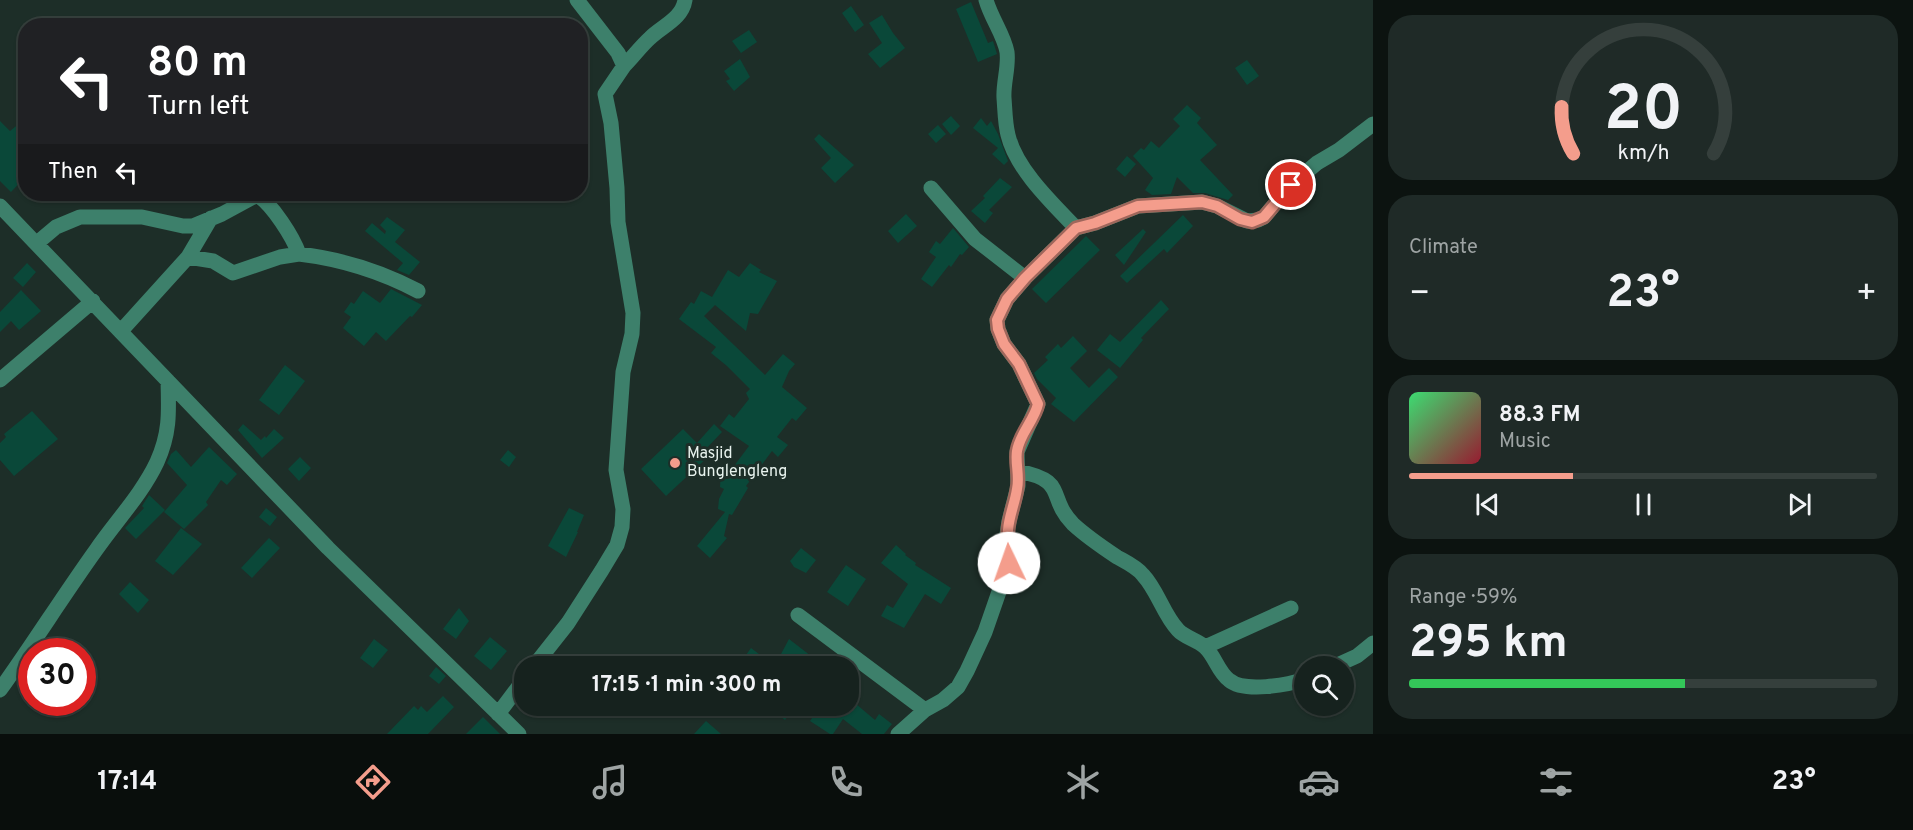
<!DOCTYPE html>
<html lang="en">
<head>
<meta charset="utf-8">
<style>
	:root { --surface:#16221e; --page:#1f2a27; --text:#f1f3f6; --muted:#9ea4a4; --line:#353f3c; --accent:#f49d8c }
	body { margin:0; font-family:Overpass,sans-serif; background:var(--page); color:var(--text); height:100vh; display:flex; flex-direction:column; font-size:22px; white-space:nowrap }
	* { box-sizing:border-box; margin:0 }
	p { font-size:20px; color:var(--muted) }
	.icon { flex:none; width:33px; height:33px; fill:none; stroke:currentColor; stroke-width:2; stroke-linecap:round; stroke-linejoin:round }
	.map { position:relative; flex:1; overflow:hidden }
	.side { display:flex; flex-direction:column; gap:15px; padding:15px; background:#0c1310; width:540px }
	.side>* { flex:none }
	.guide { position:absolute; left:18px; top:18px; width:570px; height:183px; border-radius:24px; box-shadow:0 2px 4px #0004,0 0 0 2px var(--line); background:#202124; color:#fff; overflow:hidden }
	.tools { position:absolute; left:1294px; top:656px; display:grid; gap:12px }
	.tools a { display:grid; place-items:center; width:60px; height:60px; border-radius:50%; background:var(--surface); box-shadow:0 2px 4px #0004,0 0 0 2px var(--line); font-size:30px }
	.speed { position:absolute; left:18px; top:638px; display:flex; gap:12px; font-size:30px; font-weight:700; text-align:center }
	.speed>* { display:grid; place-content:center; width:78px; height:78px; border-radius:50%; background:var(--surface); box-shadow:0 2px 4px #0004,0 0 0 2px var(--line); line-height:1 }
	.speed .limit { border:9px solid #d22; background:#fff; color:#111 }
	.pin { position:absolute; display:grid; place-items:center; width:51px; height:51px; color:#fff; margin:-26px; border:3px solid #fff; border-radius:50%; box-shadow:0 2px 6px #0007 }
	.me { position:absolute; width:66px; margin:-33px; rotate:357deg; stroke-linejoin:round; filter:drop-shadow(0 0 4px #0008) }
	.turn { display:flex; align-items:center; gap:21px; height:126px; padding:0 30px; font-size:27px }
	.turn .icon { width:78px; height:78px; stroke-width:2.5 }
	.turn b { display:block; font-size:42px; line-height:51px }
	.then { display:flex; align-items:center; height:57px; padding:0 30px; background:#0003; gap:12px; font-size:22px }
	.big { font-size:45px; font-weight:700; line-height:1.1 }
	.side .tile { flex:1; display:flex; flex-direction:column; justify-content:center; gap:9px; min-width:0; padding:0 21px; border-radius:24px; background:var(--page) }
	.side .dial { align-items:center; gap:0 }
	.dial svg { height:156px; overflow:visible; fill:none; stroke:var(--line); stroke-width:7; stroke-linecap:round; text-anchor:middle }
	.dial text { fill:var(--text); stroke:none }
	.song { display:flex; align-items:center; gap:18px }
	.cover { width:72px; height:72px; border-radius:9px; background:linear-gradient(135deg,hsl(140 70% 55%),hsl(350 70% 35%)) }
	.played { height:6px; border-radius:3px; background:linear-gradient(90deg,var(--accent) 35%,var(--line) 35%) }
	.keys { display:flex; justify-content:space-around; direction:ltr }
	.heat { display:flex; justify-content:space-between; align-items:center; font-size:33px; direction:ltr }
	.charge { height:9px; border-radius:4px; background:linear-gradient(90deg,#34c759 59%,var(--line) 0) }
	.trip { position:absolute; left:514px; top:656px; width:345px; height:60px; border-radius:24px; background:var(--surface); box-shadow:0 2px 4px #0004,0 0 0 2px var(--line); font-weight:700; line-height:60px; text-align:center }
	.tabs { display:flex; height:96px; justify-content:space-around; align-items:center; background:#090e0c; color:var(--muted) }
	.tabs .icon { width:42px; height:42px }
	.tabs .active { color:var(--accent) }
	.tabs b { font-size:27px; color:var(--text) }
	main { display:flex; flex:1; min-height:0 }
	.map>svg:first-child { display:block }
</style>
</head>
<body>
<main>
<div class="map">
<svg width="1373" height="734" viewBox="0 0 1373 734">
	<rect width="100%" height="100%" fill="#1d2e28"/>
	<path fill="#0a4839" d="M971,2L988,43L993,41L997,54L978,62L956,9Z
		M851,6L864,25L855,32L842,13Z
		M882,15L893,33L905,48L880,68L868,54L882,43L869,23Z
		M749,30L757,42L741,53L732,41Z
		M740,59L750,77L734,91L726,81L730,79L724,71Z
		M1247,60L1259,76L1247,85L1235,68Z
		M1187,105L1201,118L1197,123L1217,145L1200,160L1233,195L1228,200L1205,193H1193L1177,177L1171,194L1152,195L1145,190L1153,178L1133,156L1141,148L1144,150L1151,141L1159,148L1180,126L1173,119Z
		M951,116L960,126L951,135L942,124Z
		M26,118V176L11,192L0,181V121L10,131Z
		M981,118L987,126L991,121L998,134L1008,161L1004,165L992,154L998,148L973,128Z
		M938,125L946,134L936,143L928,134Z
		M819,134L854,165L835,183L821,168L831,158L814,139Z
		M1127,156L1136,164L1125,177L1116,169Z
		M1000,178L1012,187L989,210L993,213L985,223L971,211L985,198L983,196Z
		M906,214L917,226L898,243L888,231Z
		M1183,215L1193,226L1167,253L1164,249L1127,283L1120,276Z
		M387,217L405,230L395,242L420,262L409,275L397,270L403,263L365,231L372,223L385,234L386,231L380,225Z
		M953,228L969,247L962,255L960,254L951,267L949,265L932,287L921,279L936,257L929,252L936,241L940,244Z
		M1143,229L1146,232L1124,265L1115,255Z
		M1086,236L1100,250L1046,303L1032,289Z
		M27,263L36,272L23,287L13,278Z
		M750,263L761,270L759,272L777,281L758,314L750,313L746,331L715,305L704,316L765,375L783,354L795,364L789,371L782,387L807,408L796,421L792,418L777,437L788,445L778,457L772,451L746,486L748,488L732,515L729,514L724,536L727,538L710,558L697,546L725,512L718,509L719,499L724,489L720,487L721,470L728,474L749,446L720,426L729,414L734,418L749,399L746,393L750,389L727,366L711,353L716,347L679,319L691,302L694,304L701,291L712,297L728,270L739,277Z
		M391,289L422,305L412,317L410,316L386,341L376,332L364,346L343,328L351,317L344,312L351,302L354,304L363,291L380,303Z
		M21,290L41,311L19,330L11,321L0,332V312Z
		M1161,300L1169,309L1141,338L1143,340L1120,368L1097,350L1110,334L1120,342Z
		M1073,336L1087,351L1070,368L1089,388L1109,368L1118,377L1074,422L1051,404L1056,398L1037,379L1034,373L1048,360L1045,357L1058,344L1061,348Z
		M285,365L305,381L279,415L259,400Z
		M32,411L58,439L14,476L0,460V443L6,437L4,434Z
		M243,424L261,440L265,436L266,438L274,429L284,438L262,458L238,430Z
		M714,424L722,432L704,451L709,456L666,496L641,469L683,429L697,443Z
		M209,447L237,474L227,485L221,480L206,502L208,505L184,529L164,512L187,485L167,463L171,454L176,450L191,467Z
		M508,450L516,457L509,467L500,460Z
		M300,457L311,468L299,481L288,469Z
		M149,495L165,510L136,539L125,528L144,508L142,506Z
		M266,508L277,517L270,526L259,517Z
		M569,508L584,515L577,532H578L566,557L548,546Z
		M181,528L202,544L173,575L155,561Z
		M269,538L280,548L252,578L241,568Z
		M896,545L906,554L905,555L916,563L915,565L951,588L941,604L925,594L904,628L881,616L887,605L893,608L908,584L881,563Z
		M801,548L816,560L806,573L794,567L790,561Z
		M846,565L866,579L848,606L827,592Z
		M130,582L149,600L138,613L119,594Z
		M459,608L469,621L456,639L443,629Z
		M490,637L507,651L491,670L474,656Z
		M374,639L388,650L373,668L360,658Z
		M789,639L824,666H797L781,654Z
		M751,648L763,657L757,666H738Z
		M436,667L446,676L439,684L429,676Z
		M443,696L454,707L428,734H387L414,706L418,710L421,706L427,712Z
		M856,704L875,720L879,714L892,724L884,734H862L843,719L833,734H830L810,721L819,708L824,711L828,705H845L851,709Z
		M765,705H796L785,720Z
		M483,717L500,734H466Z
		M706,721L721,734H694Z"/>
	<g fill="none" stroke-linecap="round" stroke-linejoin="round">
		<path stroke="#3d806b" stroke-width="15" d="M986,0C991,18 1004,35 1007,52C1009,67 1003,83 1004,98C1005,110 1005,123 1008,135C1016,169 1052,203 1076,228
			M624,66C633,57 641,46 650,38C662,26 682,19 685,0
			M931,188L975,239L1025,278
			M0,206L328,548L519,734
			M37,243L56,227L80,217H142L183,226H193L222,214L257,195C272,204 293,237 299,254C341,259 380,271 418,291
			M188,257L213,261L233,273L280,257L299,254
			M121,331L188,257L211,218
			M0,380L93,301
			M1018,471C1069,481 1046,496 1073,524C1087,537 1102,547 1117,557C1126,562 1137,567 1143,575C1158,591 1163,614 1178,630C1184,637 1197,640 1205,647C1215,656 1218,672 1229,680C1244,693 1288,685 1305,679
			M798,615L925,710
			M1205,647L1291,608
			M534,666L568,623L602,570L617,545L622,527L623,509L616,470L623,372L632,334L633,313L618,222L617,188L611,123L605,94L624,66L618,53L577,0
			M1335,666L1357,656L1373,643
			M0,690C33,644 63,596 96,550C116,521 142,494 157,462C170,433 169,413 168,381
			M498,714L525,678
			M898,734L925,710L943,700L958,687L967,671L985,632L1009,563L1010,554L1007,534L1009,521L1018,486L1017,452L1038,404L1019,364L1004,344L998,329L997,320L1007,299L1025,278L1076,228L1095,223L1138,206L1202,202L1217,206L1247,221L1258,220L1264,217L1291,185L1317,163L1339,150L1373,124"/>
	</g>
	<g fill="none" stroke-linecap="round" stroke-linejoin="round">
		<defs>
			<path id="route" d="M1009,563C1011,552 1007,541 1008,530C1009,516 1015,503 1017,489C1020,476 1015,463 1017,451C1020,433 1034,421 1038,404L1019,364L1004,344L998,329L997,320L1007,299L1025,278L1076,228L1095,223L1138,206L1202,202L1217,206L1240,219L1252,222L1264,217L1291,185"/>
		</defs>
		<use href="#route" stroke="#9f665b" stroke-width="15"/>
		<use href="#route" stroke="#f49d8c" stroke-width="10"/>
	</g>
	<circle fill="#f49d8c" stroke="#1d2e28" stroke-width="2" cx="675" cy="463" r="6"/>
	<g text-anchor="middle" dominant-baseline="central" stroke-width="6" stroke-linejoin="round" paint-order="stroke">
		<g font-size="16" fill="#e8f3ee" stroke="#1d2e28" text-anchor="start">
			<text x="687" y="454">Masjid<tspan x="687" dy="18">Bunglengleng</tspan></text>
		</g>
	</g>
</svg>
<div class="tools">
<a><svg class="icon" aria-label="search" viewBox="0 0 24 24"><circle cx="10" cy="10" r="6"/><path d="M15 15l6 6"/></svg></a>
</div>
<div class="speed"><div class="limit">30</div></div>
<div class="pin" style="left:1291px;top:185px;background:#d93025"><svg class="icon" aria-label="arrive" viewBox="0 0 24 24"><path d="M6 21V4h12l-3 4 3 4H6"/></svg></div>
<svg class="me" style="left:1009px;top:563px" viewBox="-20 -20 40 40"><circle r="19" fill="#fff"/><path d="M0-13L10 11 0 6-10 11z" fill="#f49d8c"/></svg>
<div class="trip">17:15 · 1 min · 300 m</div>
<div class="guide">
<div class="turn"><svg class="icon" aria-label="left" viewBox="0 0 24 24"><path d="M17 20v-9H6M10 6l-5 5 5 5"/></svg><div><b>80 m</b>Turn left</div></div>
<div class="then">Then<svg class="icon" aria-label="left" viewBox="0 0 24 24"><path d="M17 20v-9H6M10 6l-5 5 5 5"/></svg></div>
</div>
</div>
<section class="side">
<div class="tile dial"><svg viewBox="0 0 100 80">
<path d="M14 69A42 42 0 1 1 86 69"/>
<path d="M14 69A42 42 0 0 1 8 45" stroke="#f49d8c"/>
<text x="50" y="56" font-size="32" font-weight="700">20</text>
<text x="50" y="72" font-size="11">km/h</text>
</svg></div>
<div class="tile"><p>Climate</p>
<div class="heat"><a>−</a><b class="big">23°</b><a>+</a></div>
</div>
<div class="tile">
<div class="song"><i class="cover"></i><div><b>88.3 FM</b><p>Music</p></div></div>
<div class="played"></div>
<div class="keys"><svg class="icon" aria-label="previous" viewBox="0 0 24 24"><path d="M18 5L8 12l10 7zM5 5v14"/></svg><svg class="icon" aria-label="pause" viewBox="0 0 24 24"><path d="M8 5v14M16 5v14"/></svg><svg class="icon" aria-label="next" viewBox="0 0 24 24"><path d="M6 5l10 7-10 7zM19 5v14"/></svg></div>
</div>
<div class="tile"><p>Range · 59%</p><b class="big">295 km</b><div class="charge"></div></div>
</section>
</main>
<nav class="tabs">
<b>17:14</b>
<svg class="icon active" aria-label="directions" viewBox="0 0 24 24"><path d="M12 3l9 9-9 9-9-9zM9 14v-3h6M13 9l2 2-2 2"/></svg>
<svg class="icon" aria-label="music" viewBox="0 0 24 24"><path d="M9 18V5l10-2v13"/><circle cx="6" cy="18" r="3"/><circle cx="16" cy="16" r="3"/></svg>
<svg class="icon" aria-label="phone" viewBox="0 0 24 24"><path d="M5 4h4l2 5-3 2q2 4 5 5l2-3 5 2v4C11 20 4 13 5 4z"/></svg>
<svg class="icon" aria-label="climate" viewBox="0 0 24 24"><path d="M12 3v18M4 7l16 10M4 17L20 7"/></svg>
<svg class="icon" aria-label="car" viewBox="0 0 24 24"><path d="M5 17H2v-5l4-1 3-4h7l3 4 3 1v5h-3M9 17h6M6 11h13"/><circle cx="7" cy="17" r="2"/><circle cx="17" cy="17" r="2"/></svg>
<svg class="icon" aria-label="filters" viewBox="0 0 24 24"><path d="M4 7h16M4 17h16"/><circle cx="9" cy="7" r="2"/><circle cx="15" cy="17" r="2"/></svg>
<b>23°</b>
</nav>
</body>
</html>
